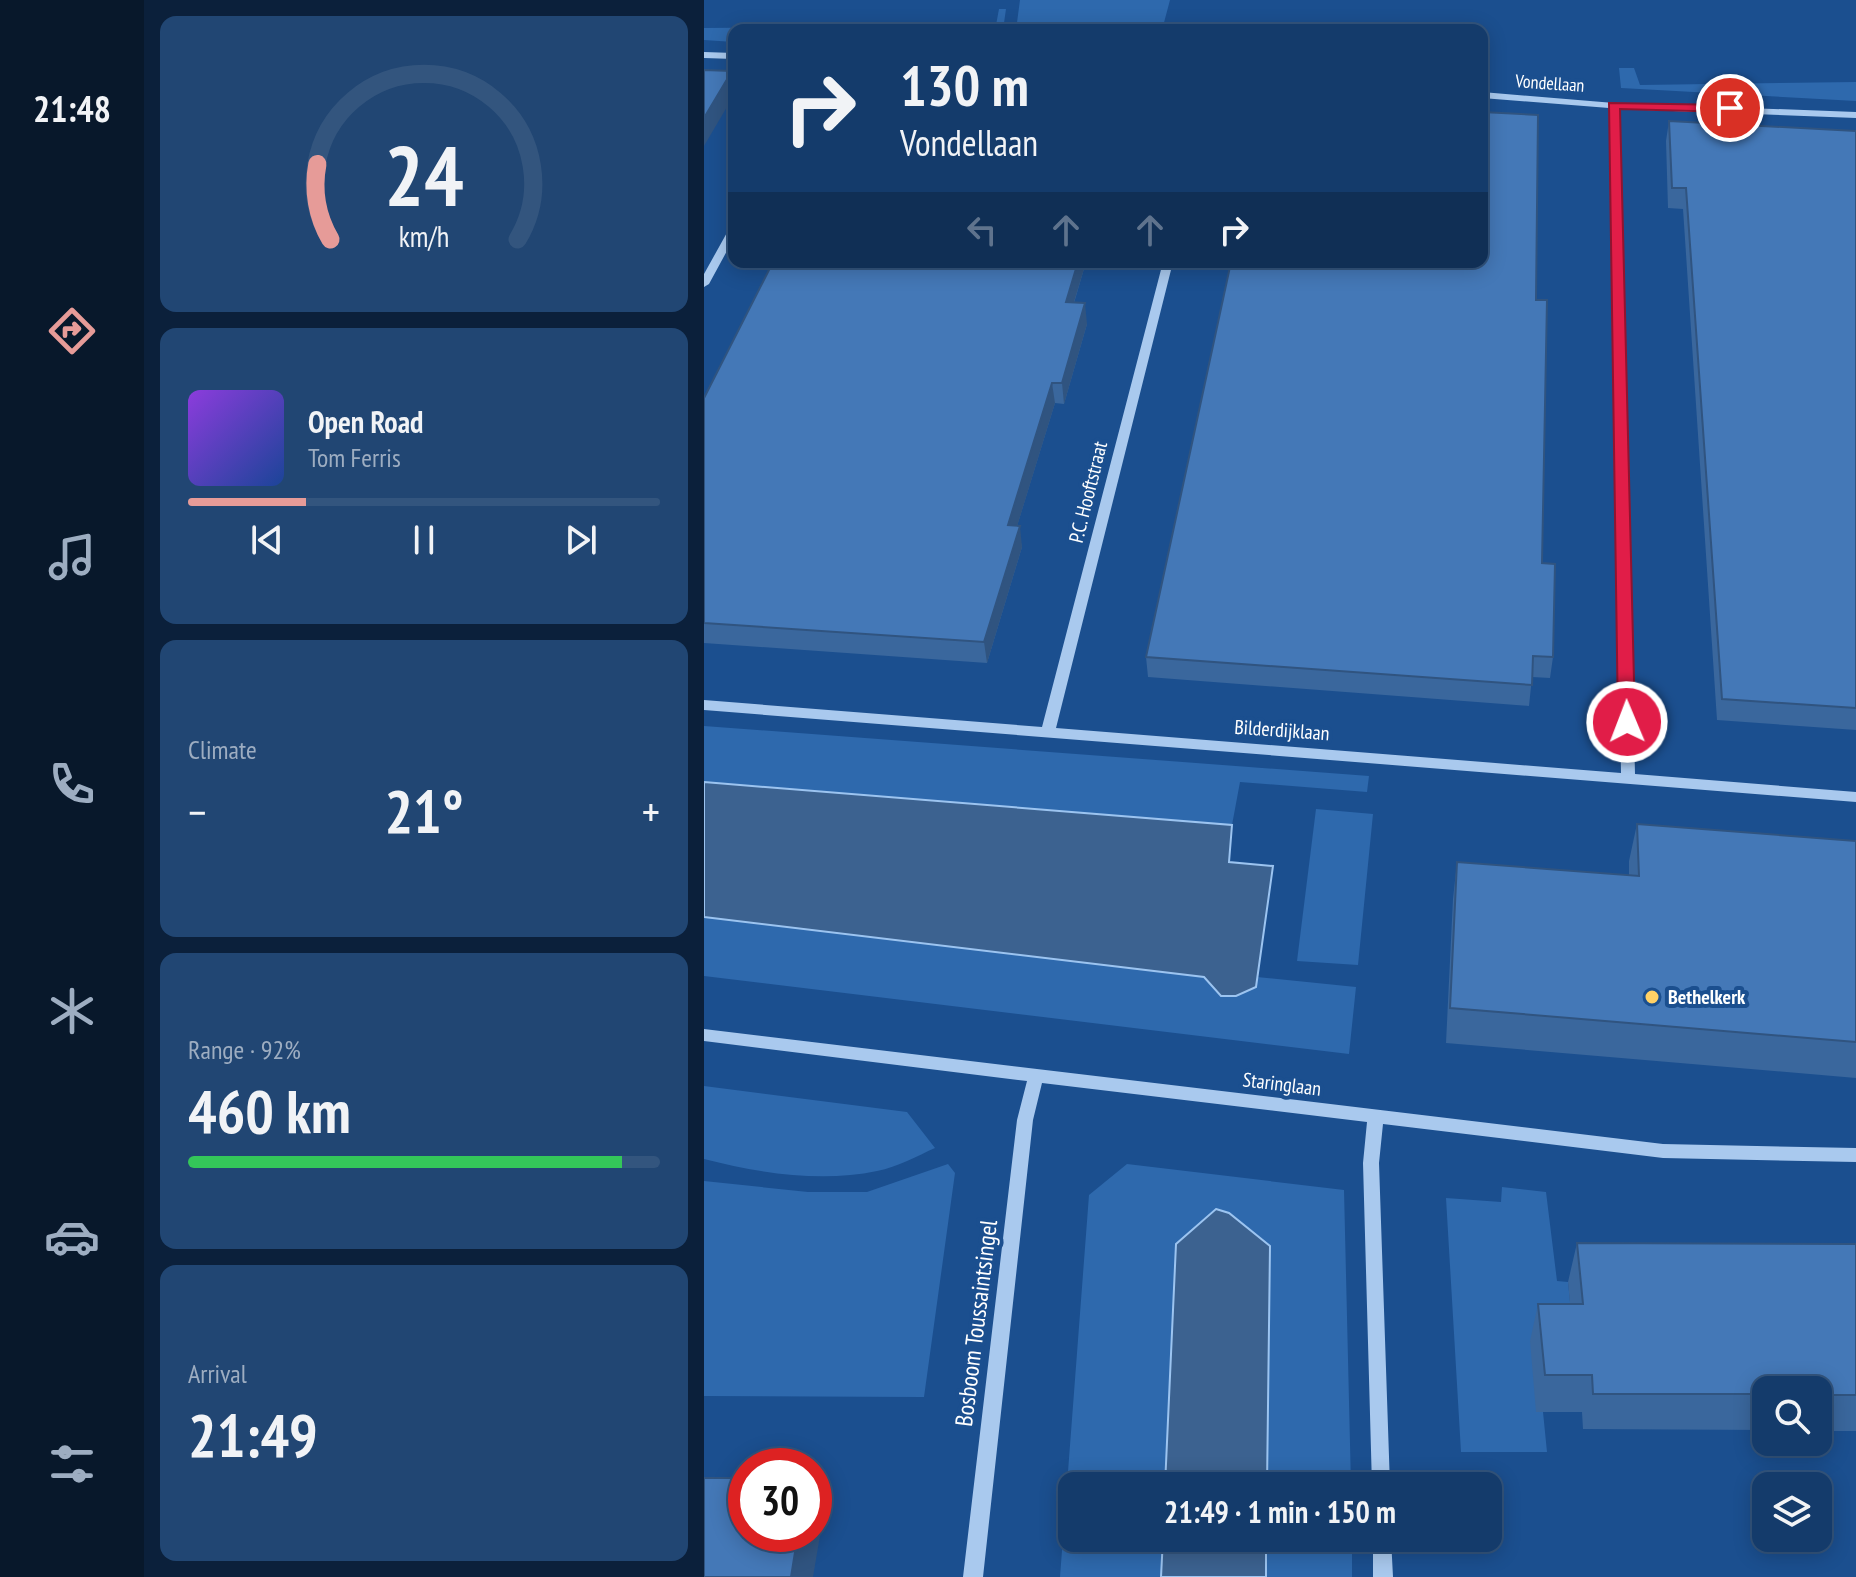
<!DOCTYPE html>
<html lang="en">
<head>
<meta charset="utf-8">
<style>
	:root { --surface:#143b6b; --page:#214673; --text:#f1f3f6; --muted:#9dadc1; --line:#33557e; --accent:#e69b98 }
	body { margin:0; font-family:"PT Sans Narrow",sans-serif; background:var(--page); color:var(--text); height:100vh; display:flex; flex-direction:column; font-size:30px; white-space:nowrap }
	* { box-sizing:border-box; margin:0 }
	p { font-size:26px; color:var(--muted) }
	.icon { flex:none; width:44px; height:44px; fill:none; stroke:currentColor; stroke-width:2; stroke-linecap:round; stroke-linejoin:round }
	.map { position:relative; flex:1; overflow:hidden }
	.side { display:flex; flex-direction:column; gap:16px; padding:16px; background:#0b203b; width:560px }
	.side>* { flex:none }
	.top-card { position:absolute; left:24px; top:24px; width:760px; height:244px; border-radius:16px; box-shadow:0 4px 20px #0003,0 0 0 2px var(--line); background:#143b6b; color:var(--text); overflow:hidden }
	.tools { position:absolute; left:1048px; top:1376px; display:grid; gap:16px }
	.tools a { display:grid; place-items:center; width:80px; height:80px; border-radius:16px; background:var(--surface); box-shadow:0 4px 20px #0003,0 0 0 2px var(--line); font-size:40px }
	.speed { position:absolute; left:24px; top:1448px; display:flex; gap:16px; font-size:40px; font-weight:700; text-align:center }
	.speed>* { display:grid; place-content:center; width:104px; height:104px; border-radius:50%; background:var(--surface); box-shadow:0 4px 20px #0003,0 0 0 2px var(--line); line-height:1 }
	.speed .limit { border:12px solid #d22; background:#fff; color:#111 }
	.pin { position:absolute; display:grid; place-items:center; width:68px; height:68px; color:#fff; margin:-34px; border:4px solid #fff; border-radius:50%; box-shadow:0 2px 8px #0007 }
	.me { position:absolute; width:88px; margin:-44px; rotate:359deg; stroke-linejoin:round; filter:drop-shadow(0 0 6px #0008) }
	.turn { display:flex; align-items:center; gap:28px; height:168px; padding:0 40px; font-size:36px }
	.turn .icon { width:104px; height:104px; stroke-width:2.5 }
	.turn b { display:block; font-size:56px; line-height:68px }
	.lanes { display:flex; align-items:center; height:76px; padding:0 40px; background:#0003; justify-content:center; gap:40px; direction:ltr }
	.lanes .off { opacity:.35 }
	.big { font-size:60px; font-weight:600; line-height:1.1 }
	.side .widget { flex:1; display:flex; flex-direction:column; justify-content:center; gap:12px; min-width:0; padding:0 28px; border-radius:16px; background:var(--page) }
	.side .dial { align-items:center; gap:0 }
	.dial svg { height:208px; overflow:visible; fill:none; stroke:var(--line); stroke-width:7; stroke-linecap:round; text-anchor:middle }
	.dial text { fill:var(--text); stroke:none }
	.song { display:flex; align-items:center; gap:24px }
	.cover { width:96px; height:96px; border-radius:12px; background:linear-gradient(135deg,hsl(270 70% 55%),hsl(220 70% 35%)) }
	.played { height:8px; border-radius:4px; background:linear-gradient(90deg,var(--accent) 25%,var(--line) 25%) }
	.keys { display:flex; justify-content:space-around; direction:ltr }
	.heat { display:flex; justify-content:space-between; align-items:center; font-size:44px; direction:ltr }
	.charge { height:12px; border-radius:6px; background:linear-gradient(90deg,#34c759 92%,var(--line) 0) }
	.trip { position:absolute; left:354px; top:1472px; width:444px; height:80px; border-radius:16px; background:var(--surface); box-shadow:0 4px 20px #0003,0 0 0 2px var(--line); font-weight:600; line-height:80px; text-align:center }
	main { display:flex; flex:1; min-height:0 }
	.dock { display:flex; flex-direction:column; width:144px; justify-content:space-around; align-items:center; background:#08182b; color:var(--muted) }
	.dock .icon { width:56px; height:56px }
	.dock .selected { color:var(--accent) }
	.dock b { font-size:36px; color:var(--text) }
	.map>svg:first-child { display:block }
</style>
</head>
<body>
<main>
<nav class="dock">
<b>21:48</b>
<svg class="icon selected" aria-label="directions" viewBox="0 0 24 24"><path d="M12 3l9 9-9 9-9-9zM9 14v-3h6M13 9l2 2-2 2"/></svg>
<svg class="icon" aria-label="music" viewBox="0 0 24 24"><path d="M9 18V5l10-2v13"/><circle cx="6" cy="18" r="3"/><circle cx="16" cy="16" r="3"/></svg>
<svg class="icon" aria-label="phone" viewBox="0 0 24 24"><path d="M5 4h4l2 5-3 2q2 4 5 5l2-3 5 2v4C11 20 4 13 5 4z"/></svg>
<svg class="icon" aria-label="climate" viewBox="0 0 24 24"><path d="M12 3v18M4 7l16 10M4 17L20 7"/></svg>
<svg class="icon" aria-label="car" viewBox="0 0 24 24"><path d="M5 17H2v-5l4-1 3-4h7l3 4 3 1v5h-3M9 17h6M6 11h13"/><circle cx="7" cy="17" r="2"/><circle cx="17" cy="17" r="2"/></svg>
<svg class="icon" aria-label="filters" viewBox="0 0 24 24"><path d="M4 7h16M4 17h16"/><circle cx="9" cy="7" r="2"/><circle cx="15" cy="17" r="2"/></svg>
</nav>
<section class="side">
<div class="widget dial"><svg viewBox="0 0 100 80">
<path d="M14 69A42 42 0 1 1 86 69"/>
<path d="M14 69A42 42 0 0 1 9 40" stroke="#e69b98"/>
<text x="50" y="56" font-size="32" font-weight="700">24</text>
<text x="50" y="72" font-size="11">km/h</text>
</svg></div>
<div class="widget">
<div class="song"><i class="cover"></i><div><b>Open Road</b><p>Tom Ferris</p></div></div>
<div class="played"></div>
<div class="keys"><svg class="icon" aria-label="previous" viewBox="0 0 24 24"><path d="M18 5L8 12l10 7zM5 5v14"/></svg><svg class="icon" aria-label="pause" viewBox="0 0 24 24"><path d="M8 5v14M16 5v14"/></svg><svg class="icon" aria-label="next" viewBox="0 0 24 24"><path d="M6 5l10 7-10 7zM19 5v14"/></svg></div>
</div>
<div class="widget"><p>Climate</p>
<div class="heat"><a>−</a><b class="big">21°</b><a>+</a></div>
</div>
<div class="widget"><p>Range · 92%</p><b class="big">460 km</b><div class="charge"></div></div>
<div class="widget"><p>Arrival</p><b class="big">21:49</b></div>
</section>
<div class="map">
<svg width="1152" height="1577" viewBox="0 0 1152 1577">
	<rect width="100%" height="100%" fill="#1b4f8f"/>
	<path fill="#2e69ad" d="M316,0H466L458,30H312Z
		M295,9H302L299,30H30V42L0,40V28L292,25Z
		M915,68H930L936,85L1152,82V101L917,88Z
		M0,726L665,776L663,792L536,782L528,825L0,782Z
		M612,809L669,814L654,965L593,961Z
		M0,917L500,977L517,996L552,988L553,977L652,987L645,1054L0,976Z
		M0,1086L203,1112L231,1148C213,1156 194,1167 173,1171C117,1183 55,1173 0,1159Z
		M244,1164L251,1173L220,1397L0,1396V1181L104,1192H163Z
		M423,1164L640,1190L647,1486H563L566,1246L472,1244L461,1486H368V1538H459L457,1577H356L385,1195Z
		M798,1187L842,1192L853,1281L864,1282L870,1341L833,1412H839L843,1452H757L742,1198L797,1202Z
		M562,1538H648V1577H562Z"/>
	<path fill="#3c6290" stroke="#9cc4f0" stroke-width="2" d="M0,782L528,825L525,862L569,866L552,987L532,996H517L500,977L0,917Z
		M512,1209L525,1213L566,1246L563,1486H461L472,1244Z
		M459,1538H562V1577H457Z"/>
	<g fill="none" stroke-linecap="round" stroke-linejoin="round">
		<path fill="#a9c9ee" fill-rule="evenodd" d="M0,52L30,53V59L0,58Z
			M778,92L910,103L1152,112V118L915,109L931,774L1152,792V802L0,710V700L338,727L459,262H469L352,728L917,773L905,108L778,98Z
			M30,226V238L5,284L0,287V274L25,229Z
			M0,1029L959,1144L1152,1148V1162L959,1158L679,1124L675,1163L686,1486H668L659,1163L663,1122L338,1083L329,1120L279,1577H259L313,1120L323,1081L0,1041Z
			M669,1538H687L689,1577H669Z"/>
	</g>
	<path fill="#3a679d" d="M965,121L1152,131V730L1013,720L979,209L964,208L962,141Z
		M69,262H382L370,303L383,324L360,404L351,403L313,526L318,547L283,663L0,643V398Z
		M832,300L838,563L849,657L846,678L828,677L825,706L444,677L442,657Z
		M933,824L1152,841V1078L742,1043L749,899L753,862L925,876V861Z
		M873,1243L1152,1244V1431H1114V1390H1062V1430L879,1429L878,1412H832L826,1341L834,1304H866L864,1282Z"/>
	<path fill="#305480" d="M28,71L30,80V95L0,146V118Z
		M374,262H382L364,322L362,302Z
		M381,303L383,324L360,404L358,383Z
		M348,383L351,403L307,546L304,525Z
		M316,526L318,547L283,663L280,642Z
		M110,1491L120,1512L109,1577H87L94,1534H110Z"/>
	<path fill="#4478b7" stroke="#305480" stroke-width="2" d="M0,70L28,71L0,118Z
		M778,112L834,115L832,300H843L838,563L851,564L849,657L829,656L828,685L442,657L527,262H778Z
		M965,121L1152,131V708L1018,699L982,188H968Z
		M69,262H374L362,302L381,303L358,383H348L304,525L316,526L280,642L0,623V398Z
		M933,824L1152,841V1042L746,1008L753,862L935,876Z
		M873,1243L1152,1244V1395H1114V1390H1062V1394H889L888,1375H841L834,1304H879Z
		M0,1478H42V1534H94L87,1577H0Z"/>
	<path fill="#e11d48" stroke="#92132f" stroke-width="2" d="M905,103L1026,105L1032,108L1026,112L916,109L931,722L923,728L914,722Z"/>
	<circle fill="#ffd166" stroke="#1b4f8f" stroke-width="3" cx="948" cy="997" r="8"/>
	<g text-anchor="middle" dominant-baseline="central" stroke-width="8" stroke-linejoin="round" paint-order="stroke">
		<g font-size="18" fill="#fff" stroke="#1b4f8f">
			<text transform="translate(846 83) rotate(4)">Vondellaan</text>
		</g>
		<g font-size="20" fill="#fff" stroke="#1b4f8f">
			<text transform="translate(384 492) rotate(-76)">P.C. Hooftstraat</text>
			<text transform="translate(578 730) rotate(4)">Bilderdijklaan</text>
			<text transform="translate(578 1084) rotate(7)">Staringlaan</text>
		</g>
		<g font-size="20" font-weight="bold" fill="#fff" stroke="#1b4f8f" text-anchor="start">
			<text x="964" y="997">Bethelkerk</text>
		</g>
		<g font-size="24" fill="#fff" stroke="#1b4f8f">
			<text transform="translate(272 1323) rotate(-83)">Bosboom Toussaintsingel</text>
		</g>
	</g>
</svg>
<div class="tools">
<a><svg class="icon" aria-label="search" viewBox="0 0 24 24"><circle cx="10" cy="10" r="6"/><path d="M15 15l6 6"/></svg></a>
<a><svg class="icon" aria-label="layers" viewBox="0 0 24 24"><path d="M12 4l9 5-9 5-9-5zM3 14l9 5 9-5"/></svg></a>
</div>
<div class="speed"><div class="limit">30</div></div>
<div class="pin" style="left:1026px;top:108px;background:#d93025"><svg class="icon" aria-label="arrive" viewBox="0 0 24 24"><path d="M6 21V4h12l-3 4 3 4H6"/></svg></div>
<svg class="me" style="left:923px;top:722px" viewBox="-20 -20 40 40"><circle r="17" fill="#e11d48" stroke="#fff" stroke-width="3"/><path d="M0-11L8 9 0 5-8 9z" fill="#fff"/></svg>
<div class="trip">21:49 · 1 min · 150 m</div>
<div class="top-card">
<div class="turn"><svg class="icon" aria-label="right" viewBox="0 0 24 24"><path d="M7 20v-9h11M14 6l5 5-5 5"/></svg><div><b>130 m</b>Vondellaan</div></div>
<div class="lanes"><svg class="icon off" aria-label="left" viewBox="0 0 24 24"><path d="M17 20v-9H6M10 6l-5 5 5 5"/></svg><svg class="icon off" aria-label="ahead" viewBox="0 0 24 24"><path d="M12 20V5M6 11l6-6 6 6"/></svg><svg class="icon off" aria-label="ahead" viewBox="0 0 24 24"><path d="M12 20V5M6 11l6-6 6 6"/></svg><svg class="icon" aria-label="right" viewBox="0 0 24 24"><path d="M7 20v-9h11M14 6l5 5-5 5"/></svg></div>
</div>
</div>
</main>
</body>
</html>
